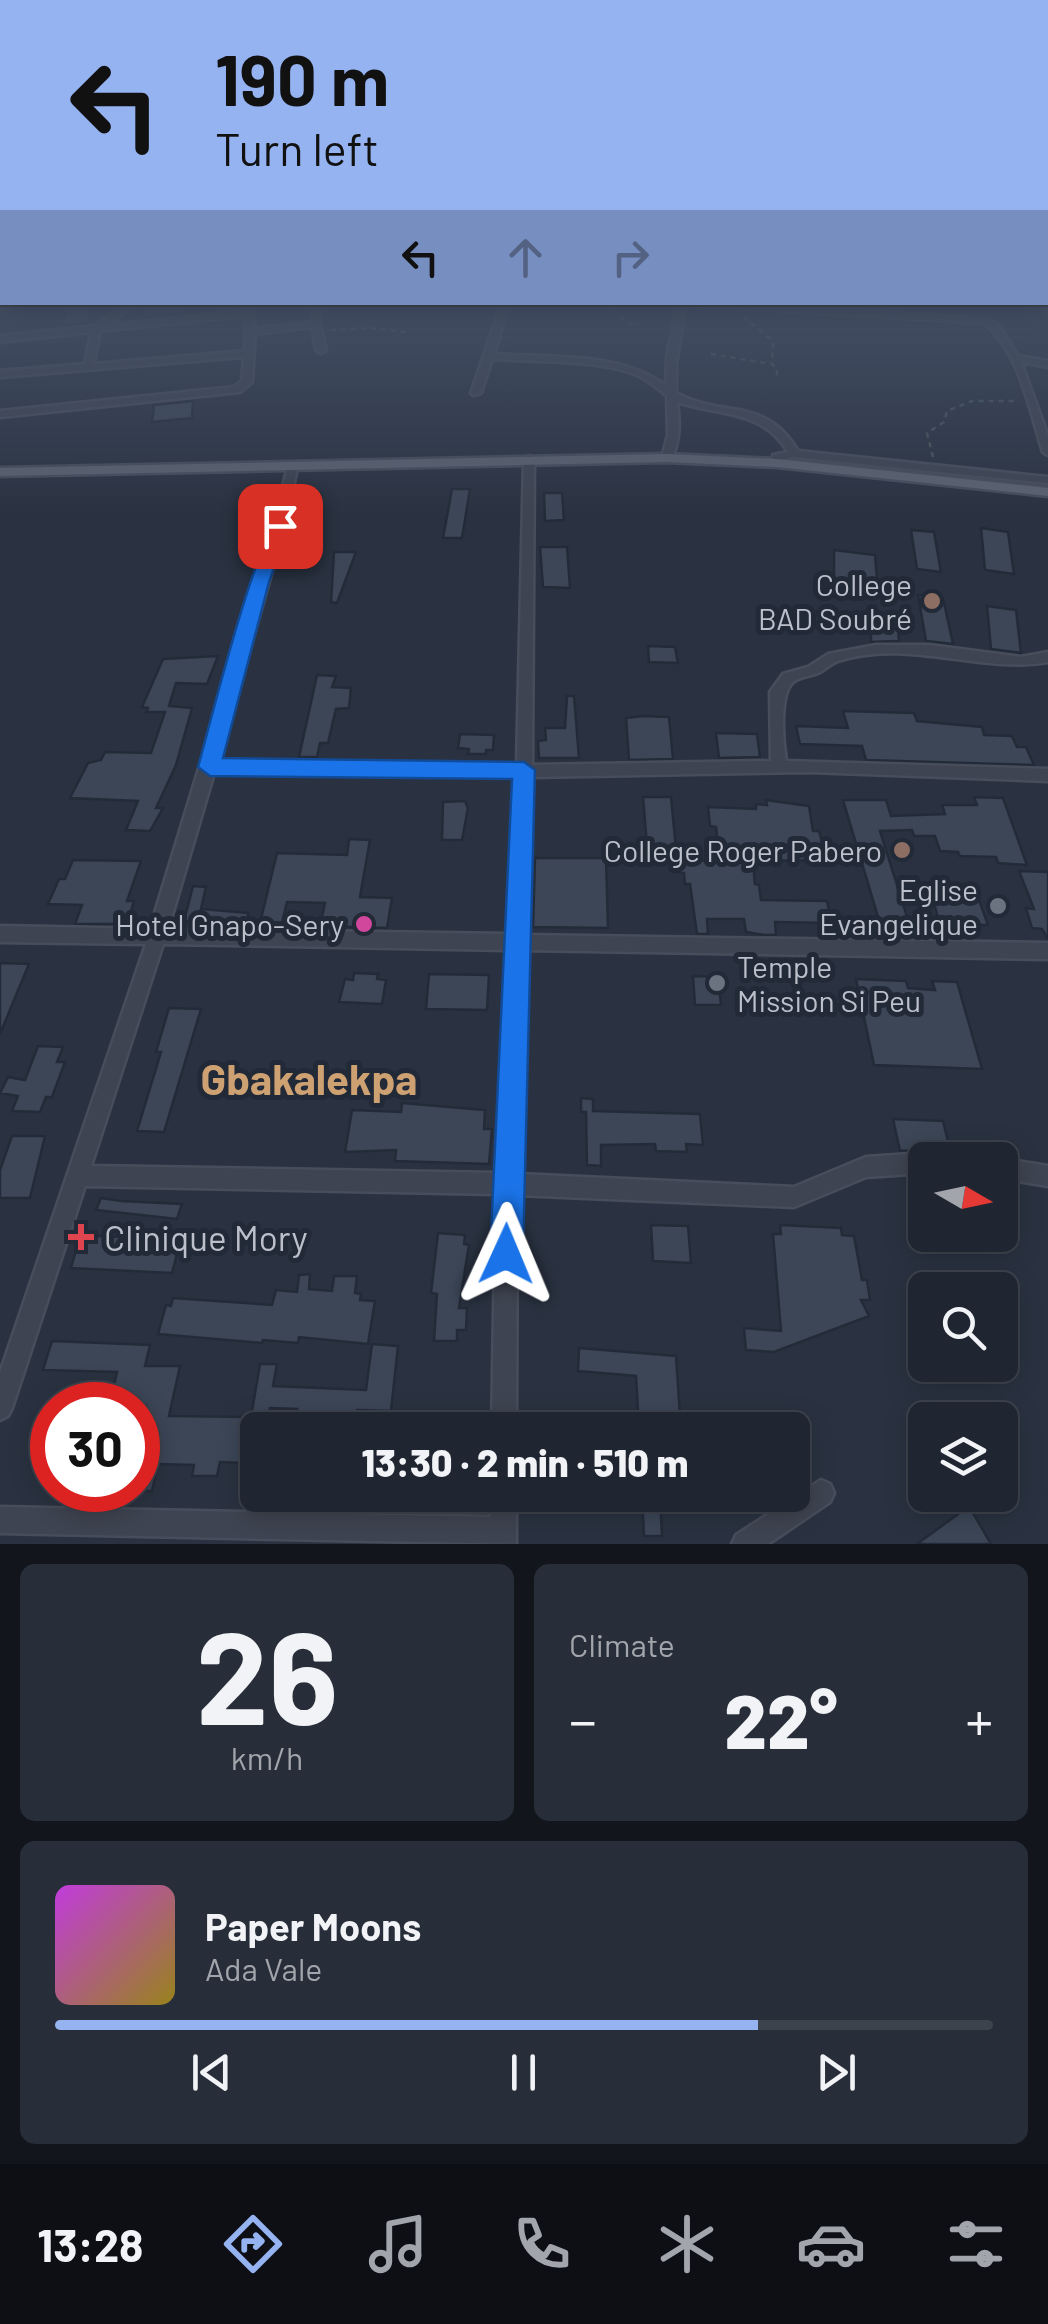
<!DOCTYPE html>
<html lang="en">
<head>
<meta charset="utf-8">
<style>
	:root { --surface:#202631; --page:#282e39; --text:#f1f3f6; --muted:#a2a5ab; --line:#3d434d; --accent:#95b2f1 }
	body { margin:0; font-family:Barlow,sans-serif; background:var(--page); color:var(--text); height:100vh; display:flex; flex-direction:column; font-size:38px; white-space:nowrap }
	* { box-sizing:border-box; margin:0 }
	p { font-size:32px; color:var(--muted) }
	.icon { flex:none; width:55px; height:55px; fill:none; stroke:currentColor; stroke-width:2; stroke-linecap:round; stroke-linejoin:round }
	.map { position:relative; height:1544px; overflow:hidden }
	.drawer { display:flex; flex-direction:column; gap:20px; padding:20px; background:#12151b; flex:1 }
	.drawer>* { flex:none }
	.top-card { position:absolute; left:0px; top:0px; width:1050px; height:305px; box-shadow:0 5px 25px #0003,0 0 0 2px var(--line); background:#95b2f1; color:#111; overflow:hidden }
	.needle { width:65px; rotate:99deg }
	.buttons { position:absolute; left:908px; top:1142px; display:grid; gap:20px }
	.buttons a { display:grid; place-items:center; width:110px; height:110px; border-radius:15px; background:var(--surface); box-shadow:0 5px 25px #0003,0 0 0 2px var(--line); font-size:50px }
	.speed { position:absolute; left:30px; top:1382px; display:flex; gap:20px; font-size:50px; font-weight:700; text-align:center }
	.speed>* { display:grid; place-content:center; width:130px; height:130px; border-radius:50%; background:var(--surface); box-shadow:0 5px 25px #0003,0 0 0 2px var(--line); line-height:1 }
	.speed .limit { border:15px solid #d22; background:#fff; color:#111 }
	.pin { position:absolute; display:grid; place-items:center; width:85px; height:85px; color:#fff; margin:-42px; border-radius:20px; box-shadow:0 5px 15px #0006 }
	.me { position:absolute; width:110px; margin:-55px; rotate:1deg; stroke-linejoin:round; filter:drop-shadow(0 0 8px #0008) }
	.turn { display:flex; align-items:center; gap:35px; height:210px; padding:0 50px; font-size:45px }
	.turn .icon { width:130px; height:130px; stroke-width:2.5 }
	.turn b { display:block; font-size:70px; line-height:85px }
	.lanes { display:flex; align-items:center; height:95px; padding:0 50px; background:#0003; justify-content:center; gap:50px; direction:ltr }
	.lanes .off { opacity:.35 }
	.big { font-size:75px; font-weight:800; line-height:1.1 }
	.drawer .tile { flex:1; display:flex; flex-direction:column; justify-content:center; gap:15px; min-width:0; padding:0 35px; border-radius:15px; background:var(--page) }
	.drawer .dial { align-items:center; gap:0 }
	.dial b { font-size:130px; line-height:1 }
	.song { display:flex; align-items:center; gap:30px }
	.cover { width:120px; height:120px; border-radius:15px; background:linear-gradient(135deg,hsl(290 70% 55%),hsl(50 70% 35%)) }
	.played { height:10px; border-radius:5px; background:linear-gradient(90deg,var(--accent) 75%,var(--line) 75%) }
	.keys { display:flex; justify-content:space-around; direction:ltr }
	.heat { display:flex; justify-content:space-between; align-items:center; font-size:55px; direction:ltr }
	.drawer .tiles { flex:1; display:grid; gap:20px; grid-template-columns:1fr 1fr }
	.tile:last-child { grid-column:span 2 }
	.trip { position:absolute; left:240px; top:1412px; width:570px; height:100px; border-radius:15px; background:var(--surface); box-shadow:0 5px 25px #0003,0 0 0 2px var(--line); font-weight:800; line-height:100px; text-align:center }
	.menu { display:flex; height:160px; justify-content:space-around; align-items:center; background:#0d0f14; color:var(--muted) }
	.menu .icon { width:70px; height:70px }
	.menu .on { color:var(--accent) }
	.menu b { font-size:45px; color:var(--text) }
	.map>svg:first-child { display:block }
</style>
</head>
<body>
<div class="map">
<svg width="1048" height="1544" viewBox="0 0 1048 1544">
	<rect width="100%" height="100%" fill="#2a3241"/>
	<path fill="#3c4657" stroke="#242b38" stroke-width="2.5" d="M67,302H94L88,323L62,326Z
		M146,302H189L188,313L141,318Z
		M193,401L192,418L152,422L154,405Z
		M452,489H470L462,538H443Z
		M544,493H562L564,520L545,521Z
		M313,494L315,541L298,543L296,517H290L293,503H298L299,495Z
		M981,528L1008,532L1014,574L985,570Z
		M911,530L934,532L941,572L917,569Z
		M540,547H567L570,588L543,587Z
		M834,550L875,555L878,591L834,586Z
		M334,552H356L337,603L331,602Z
		M918,595L943,598L953,644L926,641Z
		M987,606L1016,610L1021,653L991,649Z
		M871,612L897,616L899,641L871,642Z
		M648,646L675,647L678,663L649,662Z
		M218,656L207,684L176,683L169,706L192,708L176,765L156,808H163L150,831L126,830L138,801L70,798L88,763L101,760L105,752L151,753L165,712H146L148,708L142,707L163,659Z
		M317,675L336,676L332,687L351,688L349,708L336,709L328,743H320L317,757H299Z
		M567,696H574L579,758H539L538,741L546,740L545,728H565Z
		M843,711L914,713L917,721L982,727L984,735L1012,736L1017,747H1026L1034,765L866,760L862,746L800,744L796,726L848,728Z
		M642,716L669,717L673,759L629,760L626,718Z
		M716,733L757,734L760,757L719,758Z
		M460,734L494,735L493,750H486V754H468L469,749L458,748Z
		M643,797H671L677,859L648,858Z
		M974,797L1003,798L1027,865L998,863L996,857L960,856L958,852L940,851L935,836H914L912,830L880,831L908,920H879L843,800H886L891,816L945,814L942,805H977Z
		M766,800L809,806L813,831H819L827,860L753,861L755,884L759,885L761,900L827,901L832,923L775,922L776,935H764L746,932L744,919H707L708,934H697L690,884H685L684,873L677,872L676,859L720,862L716,827L710,826L708,807L756,809V804L767,805Z
		M465,801L468,808L462,840H442L443,802Z
		M349,839L370,840L360,897L392,898L387,928L320,926L325,903L287,902L282,923H260L277,853L347,855Z
		M535,858H606L608,928L533,927Z
		M73,860L141,861L127,901H134L127,924H75L82,905L48,904L59,879H65Z
		M1019,871L1048,872V939L1042,929L1032,928L1026,908L1034,909Z
		M193,886L206,887L201,909L248,913V925L184,921Z
		M931,893L977,894L988,925L940,924Z
		M0,963L29,964L0,1034Z
		M354,973L378,974L377,979L386,980L382,1004L339,1002L345,979L353,980Z
		M429,974L489,975L487,1010L426,1009Z
		M693,976L718,977L721,1005H695Z
		M856,979L906,981L908,988L935,990L932,981L957,982L982,1069L874,1065Z
		M169,1008L201,1009L164,1132L137,1131L161,1052H156Z
		M38,1046L63,1047L57,1062H65L52,1097H46L40,1112L12,1111L18,1096L0,1093L8,1077L25,1080Z
		M581,1098L593,1099V1111L700,1114L703,1145L686,1144L687,1152L656,1151L655,1144L601,1145V1166L587,1165L586,1112H581Z
		M402,1103L485,1110L484,1129H492L489,1164L395,1161L396,1150L345,1152L352,1110L401,1112Z
		M893,1119L943,1121L951,1154L925,1149L900,1151Z
		M12,1136H45L30,1198H0V1170Z
		M101,1198L121,1201L182,1204L177,1219L96,1210Z
		M651,1225L688,1226L691,1263L653,1261Z
		M780,1225L841,1228L842,1235L854,1236L862,1280H867L870,1300H861L869,1316L774,1352L746,1350L744,1328L781,1331L773,1234H781Z
		M438,1233L465,1235L464,1244L469,1245L459,1308H467L466,1330H457V1341H434L437,1294L431,1293Z
		M96,1236L181,1239L172,1273L71,1268L79,1240H94Z
		M310,1274L309,1289L332,1291L334,1276H357L355,1293L361,1294L360,1300L375,1301L368,1344L299,1337L298,1343L263,1340L262,1343L158,1334L166,1305L171,1306L173,1298L272,1305L276,1290L297,1292L299,1275Z
		M52,1341L150,1345L145,1366H180L169,1416L251,1417L260,1364H277L273,1386L366,1390L372,1344L398,1346L391,1411L357,1410L353,1430H294L297,1409L270,1408L266,1430H258V1473H242L244,1463L220,1462L217,1476H192L194,1465L158,1464L152,1491H138V1442L146,1405H109L117,1372L43,1370Z
		M579,1348L676,1356L681,1430H639L636,1376L578,1371Z
		M642,1495H660L662,1536H644Z
		M969,1506L991,1544H917Z"/>
	<g fill="none" stroke-linecap="round" stroke-linejoin="round">
		<defs>
			<path id="minor" d="M128,302H138L108,325L245,311L244,302H252L255,329L312,322L313,302H321L320,324L326,350L321,353L316,350L312,327L255,334L252,382L240,392L0,417V411L234,387L242,381L244,357L0,377V371L85,364L91,332L0,342V336L95,326ZM245,316V351L94,364L100,331Z
				M502,302H510L494,354C549,358 620,351 666,386L667,357L677,302H730L989,319L1000,327L1018,356L1048,361V367L1021,362L1048,436V455L1043,452C1029,409 1020,352 984,323L685,305L676,365V393C724,419 764,395 798,451L1048,477V483L794,457L782,459L781,465L777,466L772,463L773,455L788,452C762,409 720,416 677,402C680,423 680,441 671,460H663L662,458L668,435L667,396C659,389 650,382 641,377C604,359 534,362 492,359L481,393L473,395L471,393Z
				M529,456L534,459L532,765L771,761L770,692L783,674L808,667L828,654L876,645H929L1021,657L1048,652V662C981,674 906,638 838,661C831,663 825,670 818,673C811,676 803,676 796,680C778,689 783,742 786,761L1048,769V781L810,772L531,777L526,935L1048,943V959L525,950L518,1174L794,1187L866,1157L925,1153L932,1156L934,1160H925V1173L866,1177L794,1207L517,1195L516,1430H492L496,1194L85,1186L12,1408L8,1416L0,1420V1373L146,944L0,942V926L150,929L269,539L289,463L298,465L281,539L218,761L517,765L524,459ZM214,773L516,777L509,934L168,929ZM163,944L508,950L497,1173L91,1166Z
				M1000,1158L1048,1166V1186L1000,1178V1160H995Z
				M821,1480L830,1484L834,1493L830,1502L768,1544H732L736,1535Z
				M490,1495H516V1544L0,1533V1507L490,1517Z"/>
			<path id="major" d="M667,454L777,459L1048,488V496L777,467L667,462L0,476V468Z"/>
		</defs>
		<use href="#minor" stroke="#474d5a" stroke-width="5"/>
		<use href="#major" stroke="#474d5a" stroke-width="5"/>
		<path stroke="#45575a" stroke-width="2.5" stroke-dasharray="5 5" stroke-linecap="butt" d="M606,302L629,324H639
			M743,317L773,341L772,364L777,368V378
			M331,330L371,328L406,332
			M711,354L771,364
			M933,457L927,433L944,422L947,411L972,401H1019"/>
		<use href="#minor" fill="#3e4451" fill-rule="evenodd"/>
		<use href="#major" fill="#5c6371" fill-rule="evenodd"/>
	</g>
	<linearGradient id="sky" x2="0" y2="1"><stop stop-color="#171c24"/><stop offset="0.58" stop-color="#444f65"/><stop offset="1" stop-color="#444f65" stop-opacity="0"/></linearGradient>
	<rect width="1048" height="517" fill="url(#sky)"/>
	<path fill="#1a73e8" stroke="#114b97" stroke-width="2.5" d="M280,520L289,526L269,582L223,758L524,762L535,770L523,1254L518,1266L506,1271L495,1266L490,1254L512,779L210,776L198,767C208,732 258,529 280,520Z"/>
	<g fill="#8d6e63" stroke="#222937" stroke-width="4">
		<circle cx="932" cy="601" r="10"/>
		<circle cx="902" cy="850" r="10"/>
	</g>
	<g fill="#6b7280" stroke="#222937" stroke-width="4">
		<circle cx="998" cy="906" r="10"/>
		<circle cx="717" cy="983" r="10"/>
	</g>
	<circle fill="#d1479c" stroke="#222937" stroke-width="4" cx="364" cy="924" r="10"/>
	<path fill="#e0444e" stroke="#222937" stroke-width="4" d="M76 1222h10v10h10v10h-10v10h-10v-10h-10v-10h10z"/>
	<g text-anchor="middle" dominant-baseline="central" stroke-width="10" stroke-linejoin="round" paint-order="stroke">
		<g font-size="30" fill="#bbc0cb" stroke="#222937" text-anchor="end">
			<text x="912" y="584">College<tspan x="912" dy="34">BAD Soubré</tspan></text>
			<text x="882" y="850">College Roger Pabero</text>
			<text x="978" y="889">Eglise<tspan x="978" dy="34">Evangelique</tspan></text>
			<text x="344" y="924">Hotel Gnapo-Sery</text>
			<text x="737" y="966" text-anchor="start">Temple<tspan x="737" dy="34">Mission Si Peu</tspan></text>
		</g>
		<g font-size="35" fill="#bbc0cb" stroke="#222937" text-anchor="start">
			<text x="104" y="1237">Clinique Mory</text>
		</g>
		<g font-size="42" font-weight="bold" fill="#cea173" stroke="#222937">
			<text x="309" y="1078">Gbakalekpa</text>
		</g>
	</g>
</svg>
<div class="buttons">
<a><svg class="needle" viewBox="-14 -14 28 28"><path d="M0-13l5 13h-10z" fill="#e53935"/><path d="M0 13l5-13h-10z" fill="#a2a5ab"/></svg></a>
<a><svg class="icon" aria-label="search" viewBox="0 0 24 24"><circle cx="10" cy="10" r="6"/><path d="M15 15l6 6"/></svg></a>
<a><svg class="icon" aria-label="layers" viewBox="0 0 24 24"><path d="M12 4l9 5-9 5-9-5zM3 14l9 5 9-5"/></svg></a>
</div>
<div class="speed"><div class="limit">30</div></div>
<div class="pin" style="left:280px;top:526px;background:#d93025"><svg class="icon" aria-label="arrive" viewBox="0 0 24 24"><path d="M6 21V4h12l-3 4 3 4H6"/></svg></div>
<svg class="me" style="left:506px;top:1254px" viewBox="-20 -20 40 40"><path d="M0-17L14 15 0 8-14 15z" fill="#1a73e8" stroke="#fff" stroke-width="4"/></svg>
<div class="trip">13:30 · 2 min · 510 m</div>
<div class="top-card">
<div class="turn"><svg class="icon" aria-label="left" viewBox="0 0 24 24"><path d="M17 20v-9H6M10 6l-5 5 5 5"/></svg><div><b>190 m</b>Turn left</div></div>
<div class="lanes"><svg class="icon" aria-label="left" viewBox="0 0 24 24"><path d="M17 20v-9H6M10 6l-5 5 5 5"/></svg><svg class="icon off" aria-label="ahead" viewBox="0 0 24 24"><path d="M12 20V5M6 11l6-6 6 6"/></svg><svg class="icon off" aria-label="right" viewBox="0 0 24 24"><path d="M7 20v-9h11M14 6l5 5-5 5"/></svg></div>
</div>
</div>
<section class="drawer">
<div class="tiles">
<div class="tile dial"><b>26</b><p>km/h</p></div>
<div class="tile"><p>Climate</p>
<div class="heat"><a>−</a><b class="big">22°</b><a>+</a></div>
</div>
<div class="tile">
<div class="song"><i class="cover"></i><div><b>Paper Moons</b><p>Ada Vale</p></div></div>
<div class="played"></div>
<div class="keys"><svg class="icon" aria-label="previous" viewBox="0 0 24 24"><path d="M18 5L8 12l10 7zM5 5v14"/></svg><svg class="icon" aria-label="pause" viewBox="0 0 24 24"><path d="M8 5v14M16 5v14"/></svg><svg class="icon" aria-label="next" viewBox="0 0 24 24"><path d="M6 5l10 7-10 7zM19 5v14"/></svg></div>
</div>
</div>
</section>
<nav class="menu">
<b>13:28</b>
<svg class="icon on" aria-label="directions" viewBox="0 0 24 24"><path d="M12 3l9 9-9 9-9-9zM9 14v-3h6M13 9l2 2-2 2"/></svg>
<svg class="icon" aria-label="music" viewBox="0 0 24 24"><path d="M9 18V5l10-2v13"/><circle cx="6" cy="18" r="3"/><circle cx="16" cy="16" r="3"/></svg>
<svg class="icon" aria-label="phone" viewBox="0 0 24 24"><path d="M5 4h4l2 5-3 2q2 4 5 5l2-3 5 2v4C11 20 4 13 5 4z"/></svg>
<svg class="icon" aria-label="climate" viewBox="0 0 24 24"><path d="M12 3v18M4 7l16 10M4 17L20 7"/></svg>
<svg class="icon" aria-label="car" viewBox="0 0 24 24"><path d="M5 17H2v-5l4-1 3-4h7l3 4 3 1v5h-3M9 17h6M6 11h13"/><circle cx="7" cy="17" r="2"/><circle cx="17" cy="17" r="2"/></svg>
<svg class="icon" aria-label="filters" viewBox="0 0 24 24"><path d="M4 7h16M4 17h16"/><circle cx="9" cy="7" r="2"/><circle cx="15" cy="17" r="2"/></svg>
</nav>
</body>
</html>
